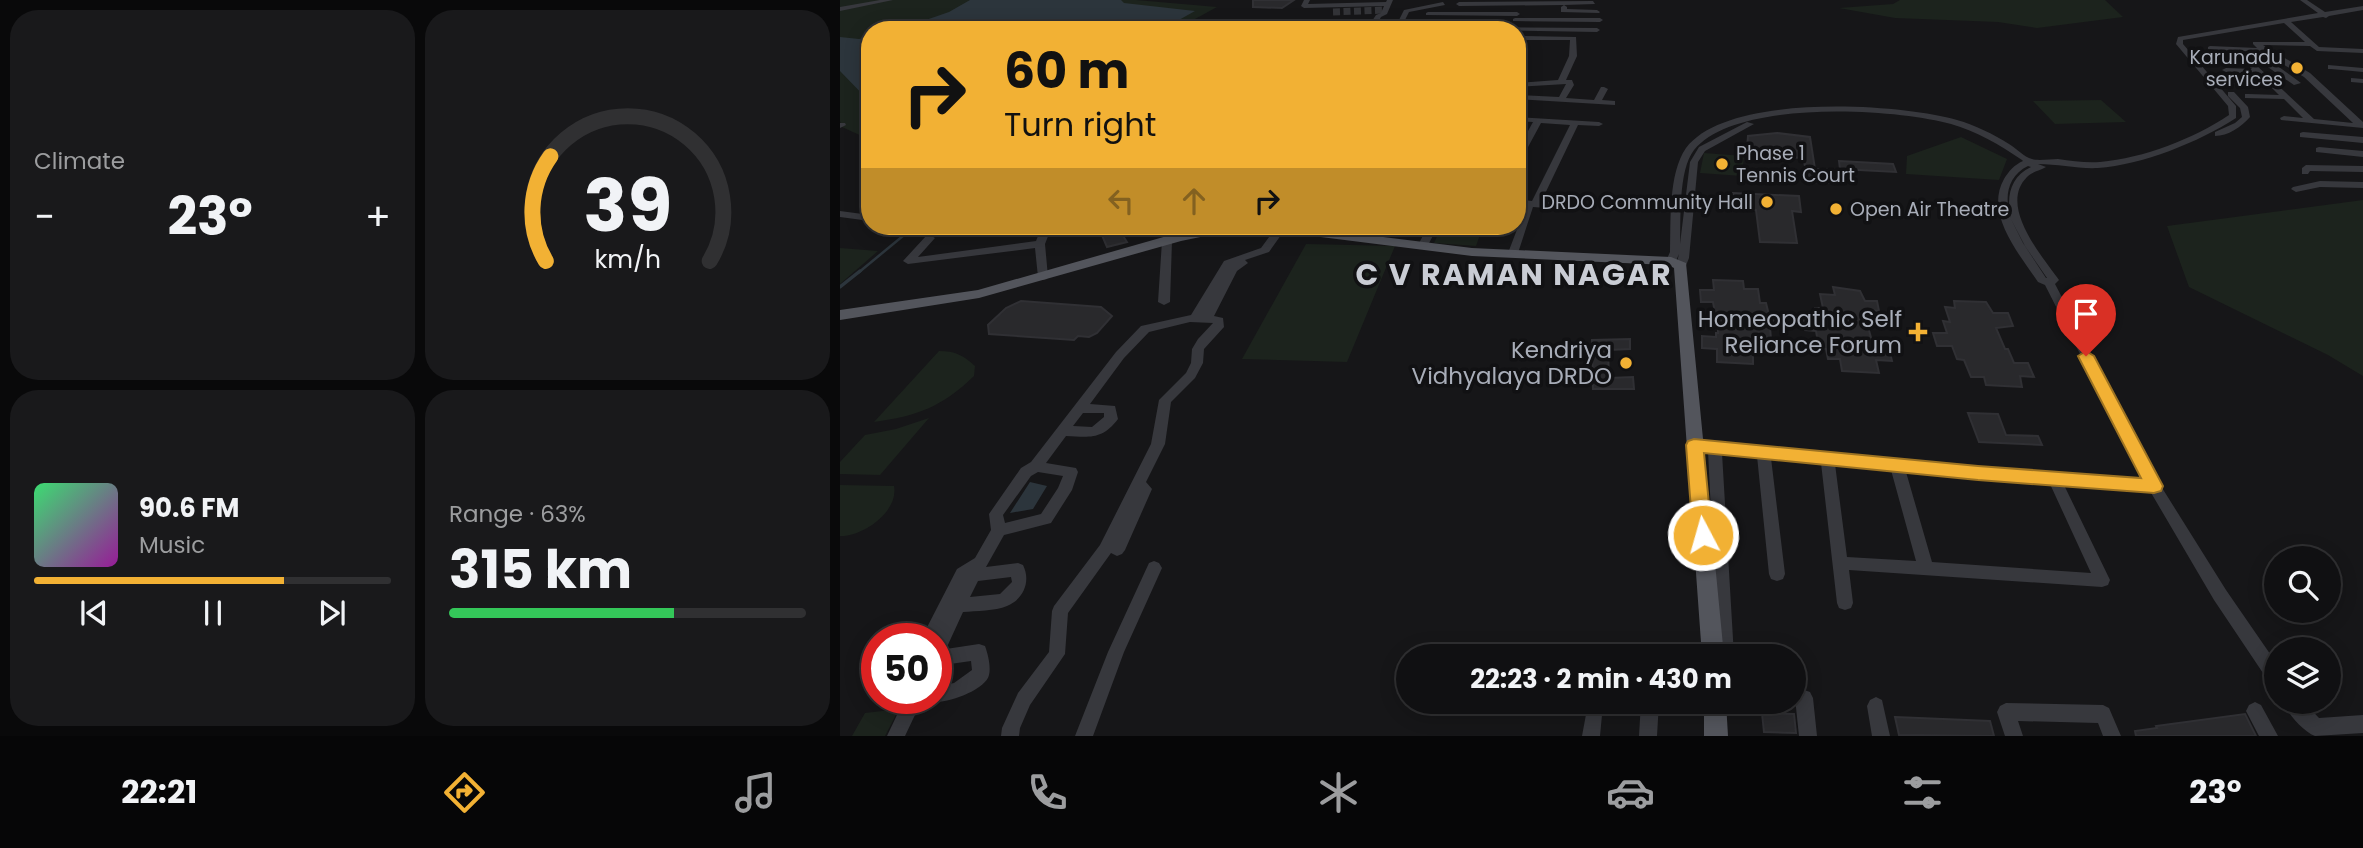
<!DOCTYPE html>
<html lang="en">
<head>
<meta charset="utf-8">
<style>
	:root { --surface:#101012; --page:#19191b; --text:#f1f3f6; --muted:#9c9d9f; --line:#303032; --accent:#f2b134 }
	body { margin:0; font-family:Poppins,sans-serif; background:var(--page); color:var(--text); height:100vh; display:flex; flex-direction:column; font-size:26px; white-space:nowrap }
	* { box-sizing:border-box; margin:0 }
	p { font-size:23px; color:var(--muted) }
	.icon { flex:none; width:38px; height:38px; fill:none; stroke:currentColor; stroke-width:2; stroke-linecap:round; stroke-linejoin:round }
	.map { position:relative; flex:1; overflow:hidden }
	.side { display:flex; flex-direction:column; gap:10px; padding:10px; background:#09090a; width:840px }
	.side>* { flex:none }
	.guide { position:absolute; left:21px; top:21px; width:665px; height:214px; border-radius:28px; box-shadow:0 4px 18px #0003,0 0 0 2px var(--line); background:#f2b134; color:#111; overflow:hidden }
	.buttons { position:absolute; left:1424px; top:546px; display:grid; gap:14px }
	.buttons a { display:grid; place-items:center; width:77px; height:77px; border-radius:50%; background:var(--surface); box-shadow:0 4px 18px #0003,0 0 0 2px var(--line); font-size:35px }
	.speed { position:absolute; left:21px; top:623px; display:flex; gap:14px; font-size:35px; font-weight:700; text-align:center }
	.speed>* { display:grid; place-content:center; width:91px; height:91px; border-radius:50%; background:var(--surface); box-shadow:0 4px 18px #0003,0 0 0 2px var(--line); line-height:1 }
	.speed .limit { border:10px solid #d22; background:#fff; color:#111 }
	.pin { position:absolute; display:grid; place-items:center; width:60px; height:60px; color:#fff; margin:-72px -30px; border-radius:50% 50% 50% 0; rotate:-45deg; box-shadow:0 0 7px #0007 }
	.pin .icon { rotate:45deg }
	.me { position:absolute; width:77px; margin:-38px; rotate:354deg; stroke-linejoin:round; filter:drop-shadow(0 0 5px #0008) }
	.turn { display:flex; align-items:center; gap:24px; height:147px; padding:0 28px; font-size:32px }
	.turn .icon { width:91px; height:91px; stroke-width:2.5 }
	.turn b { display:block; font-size:49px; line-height:60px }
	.lanes { display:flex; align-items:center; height:66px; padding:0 28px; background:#0003; justify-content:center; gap:35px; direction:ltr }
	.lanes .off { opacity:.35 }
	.big { font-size:52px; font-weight:700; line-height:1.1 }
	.side .tile { flex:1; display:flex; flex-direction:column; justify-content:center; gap:10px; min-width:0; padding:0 24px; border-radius:28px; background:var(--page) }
	.side .dial { align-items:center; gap:0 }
	.dial svg { height:182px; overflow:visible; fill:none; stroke:var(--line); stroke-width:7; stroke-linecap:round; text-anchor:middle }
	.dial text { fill:var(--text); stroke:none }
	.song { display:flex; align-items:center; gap:21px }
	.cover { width:84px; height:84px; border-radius:10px; background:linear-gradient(135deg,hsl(140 70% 55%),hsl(300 70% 35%)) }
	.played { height:7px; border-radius:4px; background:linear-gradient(90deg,var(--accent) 70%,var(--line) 70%) }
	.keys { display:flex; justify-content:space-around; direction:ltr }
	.heat { display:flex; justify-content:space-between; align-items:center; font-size:38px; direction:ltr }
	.charge { height:10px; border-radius:5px; background:linear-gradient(90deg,#34c759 63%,var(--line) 0) }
	.side .tiles { flex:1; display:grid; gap:10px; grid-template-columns:repeat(2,1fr) }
	.trip { position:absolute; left:556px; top:644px; width:410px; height:70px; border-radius:35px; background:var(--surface); box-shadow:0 4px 18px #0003,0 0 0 2px var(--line); font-weight:700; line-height:70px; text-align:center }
	.dock { display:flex; height:112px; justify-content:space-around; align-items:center; background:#060607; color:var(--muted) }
	.dock .icon { width:49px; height:49px }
	.dock .selected { color:var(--accent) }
	.dock b { font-size:32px; color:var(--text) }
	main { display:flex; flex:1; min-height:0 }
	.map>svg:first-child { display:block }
</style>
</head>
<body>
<main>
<section class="side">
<div class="tiles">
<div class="tile"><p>Climate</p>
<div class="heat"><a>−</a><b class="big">23°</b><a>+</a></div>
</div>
<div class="tile dial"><svg viewBox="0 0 100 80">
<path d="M14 69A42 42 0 1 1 86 69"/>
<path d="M14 69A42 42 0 0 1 16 23" stroke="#f2b134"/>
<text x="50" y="56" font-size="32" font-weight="700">39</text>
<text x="50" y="72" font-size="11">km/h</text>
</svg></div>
<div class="tile">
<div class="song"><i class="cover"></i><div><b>90.6 FM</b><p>Music</p></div></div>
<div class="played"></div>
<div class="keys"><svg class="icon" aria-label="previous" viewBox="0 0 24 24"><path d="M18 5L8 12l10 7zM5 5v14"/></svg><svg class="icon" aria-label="pause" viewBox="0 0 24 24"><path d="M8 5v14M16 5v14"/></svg><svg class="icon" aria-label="next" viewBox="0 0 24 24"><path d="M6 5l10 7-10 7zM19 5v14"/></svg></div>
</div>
<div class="tile"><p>Range · 63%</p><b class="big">315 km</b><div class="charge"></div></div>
</div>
</section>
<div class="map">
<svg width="1523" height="736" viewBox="0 0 1523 736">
	<rect width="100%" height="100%" fill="#161618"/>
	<path fill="#1c231d" d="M0,0H296L377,7L335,30H30V135L24,137L2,127L0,121Z
		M1060,0H1265L1283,17L1197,28L1158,22L1055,18L999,8L1053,4Z
		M1261,100L1286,122L1215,124L1193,101Z
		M1121,137L1167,159L1159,180L1066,174L1067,156Z
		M864,153L904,156L902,176L860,173Z
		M1523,200V376L1488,355L1349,287L1327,226Z
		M602,226H643L636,246L594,243Z
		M466,244L555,246L507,362L402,359Z
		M0,248L38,251L0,284Z
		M99,351C115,351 123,355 135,366L134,376C102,407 77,416 34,422Z
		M89,418L40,475L0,474V462L25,435L56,429Z
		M0,485L54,486C59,512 22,537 0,536Z
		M59,709L45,736H12L25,713Z"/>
	<path fill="#2c353c" d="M130,0H281L284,3L355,11L321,30H189L197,24C186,18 167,23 157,30H57L109,12Z
		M0,37L19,39L30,37V102L0,71Z
		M190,482L207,486L193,509L170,513Z"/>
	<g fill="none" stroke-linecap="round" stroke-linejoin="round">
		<path stroke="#2c353c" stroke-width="2.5" d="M18,273L75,226"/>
		<path stroke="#2c353c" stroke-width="3.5" d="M0,287L20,271"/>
	</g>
	<path fill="#29292c" stroke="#303034" stroke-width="2" d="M413,0H454L442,8L413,7Z
		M937,133L970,137L975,169L997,170L1001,183L969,182L963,158L929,156V152L907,150L908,136Z
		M999,161L1053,164L1056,172L1000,169Z
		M893,193L959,196L961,212L952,211L957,243L920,242L916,210L894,209Z
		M258,226H277L287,242L267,247Z
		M873,280L903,281L904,289H918L920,303H926L929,315L937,316L938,325L930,327L931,339H923L924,355L913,354V364L877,362V349L862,348V336L876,337V333H878V313H875L873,302H861L860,290H874Z
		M993,287L1020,291L1025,301H1037L1039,311L1028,310L1029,323H1027L1033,345H1048L1052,361L1036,360L1039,373L1002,371L1000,359H988L986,349L979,348L976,331L965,330L963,319H975V308H983L980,294L995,295Z
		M181,301L261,307L272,316L257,333L249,337L238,336L234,340L149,334L148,325L166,308Z
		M1114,301L1146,302L1153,313H1168L1173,326L1156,328L1165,349H1168L1174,363H1188L1194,377L1180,376L1182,387L1146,385L1144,377H1131L1124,360L1117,359L1112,346H1097L1093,333H1107L1103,321L1110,322L1105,307L1115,308Z
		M790,339V349L768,350L769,378L793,377L794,389H753L752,340Z
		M1128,413L1158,414L1166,435L1198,436L1202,445L1139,442Z
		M922,713L954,714L956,733L924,732Z
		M1405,714L1416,736H1296L1295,731L1317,728L1316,726Z
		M1055,717L1150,721L1154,736L1059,735Z"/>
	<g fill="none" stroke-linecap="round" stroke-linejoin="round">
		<path stroke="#333438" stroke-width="7" stroke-dasharray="7 3.5" stroke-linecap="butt" d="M493,12L545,10"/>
		<path fill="#37383d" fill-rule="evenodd" d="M40,0H53L0,11V7Z
			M464,0H470L468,4L546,2L547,0H553L547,14L541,17L534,30H487L435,22L434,21L437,19L496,27H528L536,15L541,13L544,6L464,8L461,6Z
			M1460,0H1467L1485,12L1523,6V10L1489,16L1486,18L1483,17L1451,22L1479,47L1523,49V53L1477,51L1470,46L1423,45L1470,73L1523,122V128L1441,120L1440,118L1444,116L1463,118L1444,99L1405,98V94H1408L1439,95L1430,86L1392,84V80H1395L1425,81L1417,74L1386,72L1382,70L1386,68L1412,69L1402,60L1371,59L1367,57L1371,55L1397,56L1392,51L1368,49V47L1370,46L1417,48L1413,44V42H1465L1444,23L1343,40V44L1396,106V118C1359,142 1302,165 1258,168C1238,169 1218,164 1198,164L1206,167C1200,171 1193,171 1187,177C1158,206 1202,256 1219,280L1215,284L1319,483L1386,590L1437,664V687L1431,685L1374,600L1310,491L1224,485L1270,580L1268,585L1262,587L1009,570L1013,603L1011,608L1005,610L999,608L997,603L981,463L931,458L945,574L943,579L937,581L931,579L929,574L917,456L882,453L894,656H878L868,451L849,449L847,445L849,441L854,440L1112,466L1304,480L1205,285L1198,282C1180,255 1144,214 1164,179C1169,171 1174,165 1183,161L1182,160C1160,145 1136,131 1111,124C1053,108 895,99 854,150C838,171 841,219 840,244L850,162L859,147L907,122L914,124L865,151L858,162L849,258L845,268L841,269L836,266L839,254L835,263L831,264L826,261L830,252C831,222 828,174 846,148C887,93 1057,103 1117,120C1135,125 1153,134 1169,144C1176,148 1184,157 1192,159C1198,161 1210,159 1218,159C1232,161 1246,163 1260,162C1304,158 1353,139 1389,115L1388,106L1336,44L1338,37L1478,13ZM1401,51L1423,52L1464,77L1513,123L1474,119ZM1188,166L1191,167C1170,177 1166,197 1171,218C1164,198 1167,176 1188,166ZM1171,219L1185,246L1207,278H1206L1183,243ZM995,464L1051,470L1076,561L1007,557ZM1066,472L1210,484L1251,573L1092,562Z
			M753,1L755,4L724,5L727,7V9L757,10L760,12L759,13L721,12V7L724,5L619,6L616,4L619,2Z
			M603,2L605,5L569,12L560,30H554L564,10Z
			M588,12H677L680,14L677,16L586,15V13Z
			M675,18H760L763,20L760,22L673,21V19Z
			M638,27L757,28L760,30L757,32L635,30Z
			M677,36L736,37L737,56L726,80H732L734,85L726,98L754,100L761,87H764L768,89L762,100L775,101V105L677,99V95L719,97L726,84L677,87V83L718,80L729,56L730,40H677Z
			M1422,59H1428L1461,83L1454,85L1422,63Z
			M1488,65L1523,68V72L1491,69H1488Z
			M1511,78L1523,79V83L1511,82Z
			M1388,92H1394L1408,107L1410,117C1401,127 1388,136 1375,136V132L1395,123L1402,117L1400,108L1388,96Z
			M677,117L759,122L763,124L759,126L738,125L701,202L719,203L724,206L719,209L693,207L678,253L673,256L668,253L686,206L677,205V199L692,201L730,125L701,123L681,160L677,163V151L693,122L677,121Z
			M0,123H5L6,125L0,128Z
			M1463,132L1523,137V143L1460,137V133Z
			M1479,147L1523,151V157L1476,152V148Z
			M1466,165L1523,166V172L1470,171L1468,174H1462V168Z
			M1480,181L1523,182V188L1480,187L1456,192L1451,189L1453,187Z
			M0,211L30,215V221L0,217Z
			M202,226H212L205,244L208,277L207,279L203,280L198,277L195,248L68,264L63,261L86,236L90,235L95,238L78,257L196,241Z
			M437,226H444L446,228L429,252L405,260L408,263L397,271L374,316L383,318L384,327L364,349L363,363L355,378L331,402L325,444L306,482L312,489L285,550L282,554L277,556L271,553L228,613L225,654L190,705L180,728L179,736H161L162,728L178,693L209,652L212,611L214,606L260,545L311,444L319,400L346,373L351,363L352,349L358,339L373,323L350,322L309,332L284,358L250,404L275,406L278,419C262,440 250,437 226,436L206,463L236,468L238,472L232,490L211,523L164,535L146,567L178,563L183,565C191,581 184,599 167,606C155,611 136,611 123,612L106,649L139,644L145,646C148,654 151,667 149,675C146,690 103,706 90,701L89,698H96V687L114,683L132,670L131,661L96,666V639H81L117,569L135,558L151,530L149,514L181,468L191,462L276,352L301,326L351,315L384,261L421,248ZM243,413H264V417L252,427L233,426ZM198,472L223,476L218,488L201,514L165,523L163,515L191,476ZM171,577L172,582L160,594L130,597L138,581Z
			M588,226H598L586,249H578L577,247Z
			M327,238L332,241L330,302L324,305L318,302L322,241Z
			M314,561L319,563L322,568L284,652L253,736H235L268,652L309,563Z
			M964,690L970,692L973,698L977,736H959L955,698L958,692Z
			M1036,697L1042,700L1050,736H1032L1027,706L1030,700Z
			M65,698H83L65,736H47Z
			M801,702H819L817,736H799Z
			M1415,702L1421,705L1438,736H1419L1406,711L1409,705Z
			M1443,702H1464L1479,718L1523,715V733L1475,736C1463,731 1448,714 1443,702Z
			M1166,703L1263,705L1269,708L1281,736H1263L1258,723L1178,721L1183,736H1165L1157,712L1160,706Z
			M753,706L759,709L762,715L760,736H742L747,709Z"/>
		<path fill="#53555c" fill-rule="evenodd" d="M375,226H454L632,248L831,257L846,263L884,656H862L834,268L828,265L632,256L441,232L375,234L341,241L139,298L0,320V310L138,290L334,234Z
			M864,702H886L888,736H864Z"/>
	</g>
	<path fill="#f2b134" stroke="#9d7322" stroke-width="2" d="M1246,351L1254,356L1323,486L1321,491L1314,493L1138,480L864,453L872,535L870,541L863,543L856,541L853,535L846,445L848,441L854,439L1138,466L1301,478L1238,356Z"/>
	<g fill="#f2b134" stroke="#111113" stroke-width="2.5">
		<circle cx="1457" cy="68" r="7"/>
		<circle cx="882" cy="164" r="7"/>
		<circle cx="927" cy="202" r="7"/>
		<circle cx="996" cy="209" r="7"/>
		<path d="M1074.5 321.5h7v7h7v7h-7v7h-7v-7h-7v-7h7z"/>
		<circle cx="786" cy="363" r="7"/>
	</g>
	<g text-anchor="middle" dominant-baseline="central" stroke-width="7" stroke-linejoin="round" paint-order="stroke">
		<g font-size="19" fill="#a8adb8" stroke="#111113" text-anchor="end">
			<text x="1443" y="57">Karunadu<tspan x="1443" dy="22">services</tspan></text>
			<text x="896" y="153" text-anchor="start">Phase 1<tspan x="896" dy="22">Tennis Court</tspan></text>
			<text x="913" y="202">DRDO Community Hall</text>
			<text x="1010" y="209" text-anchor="start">Open Air Theatre</text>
		</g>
		<g font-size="23" fill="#a8adb8" stroke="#111113" text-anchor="end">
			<text x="1062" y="319">Homeopathic Self<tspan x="1062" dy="26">Reliance Forum</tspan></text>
			<text x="772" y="350">Kendriya<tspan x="772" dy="26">Vidhyalaya DRDO</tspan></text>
		</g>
		<g font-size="30" font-weight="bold" letter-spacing="2" fill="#c9ccd4" stroke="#111113">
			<text x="674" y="274">C V RAMAN NAGAR</text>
		</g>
	</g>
</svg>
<div class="buttons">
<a><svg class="icon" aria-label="search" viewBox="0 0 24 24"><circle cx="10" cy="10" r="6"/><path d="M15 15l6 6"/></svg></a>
<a><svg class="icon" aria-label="layers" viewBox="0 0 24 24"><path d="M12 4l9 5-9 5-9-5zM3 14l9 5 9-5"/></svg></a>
</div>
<div class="speed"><div class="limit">50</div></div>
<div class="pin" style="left:1246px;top:356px;background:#d93025"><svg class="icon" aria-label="arrive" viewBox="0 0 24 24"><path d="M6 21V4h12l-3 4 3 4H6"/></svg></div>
<svg class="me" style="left:863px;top:535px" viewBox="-20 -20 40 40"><circle r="17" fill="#f2b134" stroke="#fff" stroke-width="3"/><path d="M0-11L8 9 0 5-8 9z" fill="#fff"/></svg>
<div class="trip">22:23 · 2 min · 430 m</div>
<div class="guide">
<div class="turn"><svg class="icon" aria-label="right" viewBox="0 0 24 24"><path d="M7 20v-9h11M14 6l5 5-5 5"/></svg><div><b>60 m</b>Turn right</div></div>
<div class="lanes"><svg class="icon off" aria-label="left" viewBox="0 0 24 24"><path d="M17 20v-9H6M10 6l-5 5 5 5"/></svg><svg class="icon off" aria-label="ahead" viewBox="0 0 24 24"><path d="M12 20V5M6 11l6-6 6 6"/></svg><svg class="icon" aria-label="right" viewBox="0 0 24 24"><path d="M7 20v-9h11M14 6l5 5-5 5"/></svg></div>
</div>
</div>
</main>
<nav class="dock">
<b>22:21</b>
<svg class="icon selected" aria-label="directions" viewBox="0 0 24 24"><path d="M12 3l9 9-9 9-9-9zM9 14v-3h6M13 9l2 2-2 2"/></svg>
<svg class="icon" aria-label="music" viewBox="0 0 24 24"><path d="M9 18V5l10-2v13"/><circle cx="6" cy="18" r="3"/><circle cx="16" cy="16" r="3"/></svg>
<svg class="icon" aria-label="phone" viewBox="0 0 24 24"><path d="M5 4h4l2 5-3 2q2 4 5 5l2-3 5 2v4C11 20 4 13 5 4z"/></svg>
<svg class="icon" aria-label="climate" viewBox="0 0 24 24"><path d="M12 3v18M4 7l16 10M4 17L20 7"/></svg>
<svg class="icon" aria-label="car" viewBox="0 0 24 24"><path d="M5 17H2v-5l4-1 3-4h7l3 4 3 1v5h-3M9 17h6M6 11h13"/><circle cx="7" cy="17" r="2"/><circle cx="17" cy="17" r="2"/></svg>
<svg class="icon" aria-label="filters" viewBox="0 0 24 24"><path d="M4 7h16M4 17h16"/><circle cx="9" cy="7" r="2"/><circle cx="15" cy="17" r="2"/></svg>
<b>23°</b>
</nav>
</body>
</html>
